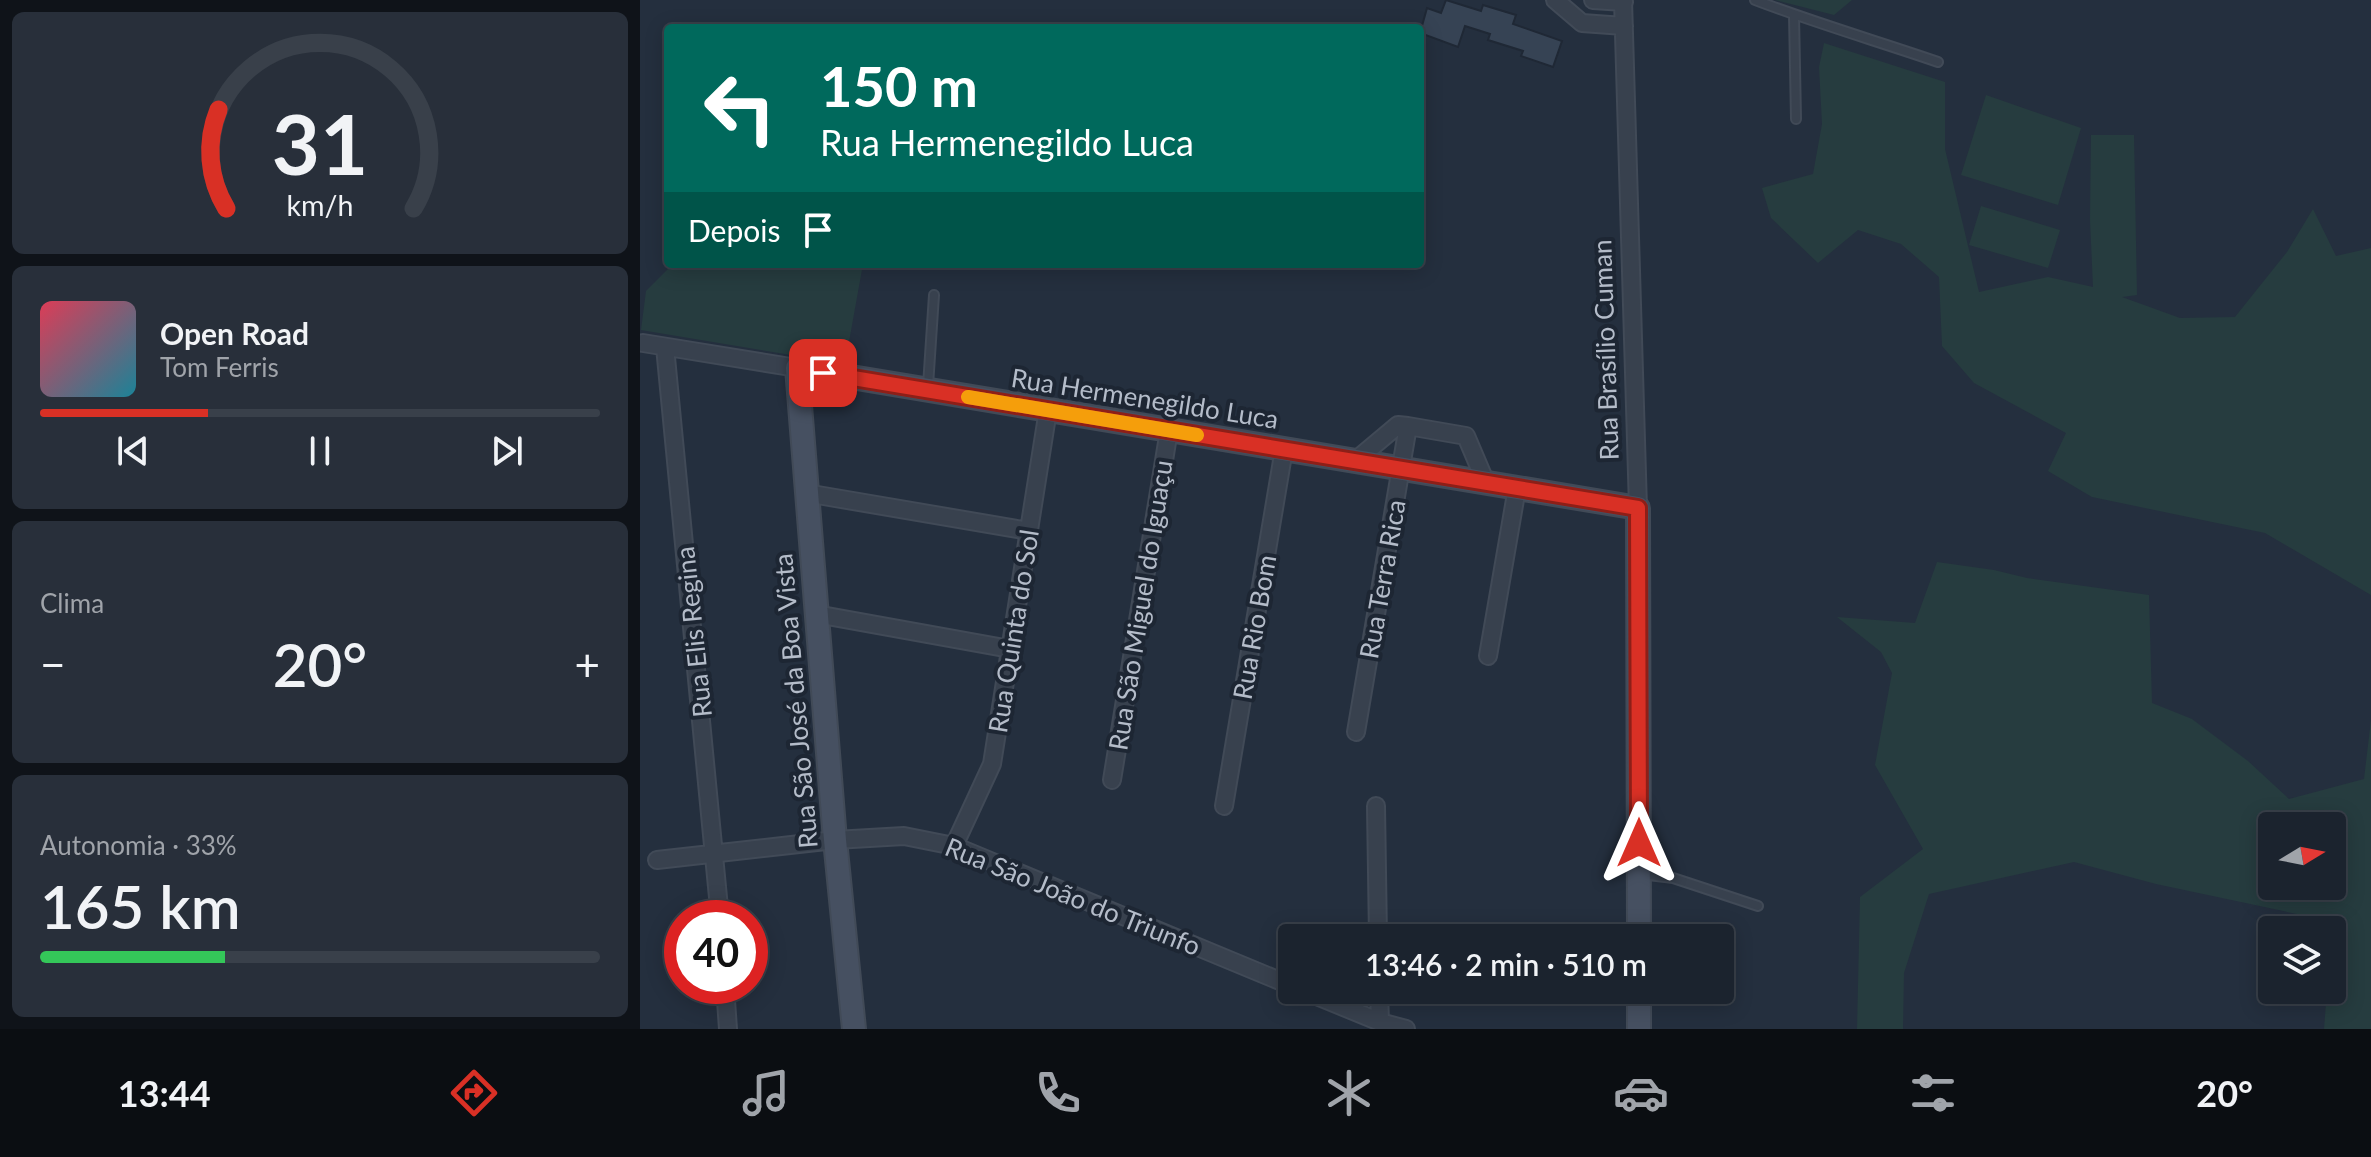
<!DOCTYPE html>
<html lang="pt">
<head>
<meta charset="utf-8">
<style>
	:root { --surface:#1b232e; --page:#282f3a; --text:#f1f3f6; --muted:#a0a4aa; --line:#39404a; --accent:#d93025 }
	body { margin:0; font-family:Lato,sans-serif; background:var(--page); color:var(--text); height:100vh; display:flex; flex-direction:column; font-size:30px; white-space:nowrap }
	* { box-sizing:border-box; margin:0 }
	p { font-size:26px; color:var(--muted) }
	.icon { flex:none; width:44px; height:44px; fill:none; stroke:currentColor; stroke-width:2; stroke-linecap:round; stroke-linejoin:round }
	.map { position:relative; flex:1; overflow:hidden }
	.sheet { display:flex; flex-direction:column; gap:12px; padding:12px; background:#0f1319; width:640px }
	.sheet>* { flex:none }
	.guide { position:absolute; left:24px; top:24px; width:760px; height:244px; border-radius:8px; box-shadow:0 4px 20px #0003,0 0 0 2px var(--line); background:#00695c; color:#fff; overflow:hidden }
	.needle { width:52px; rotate:80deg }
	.tools { position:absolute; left:1618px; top:812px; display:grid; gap:16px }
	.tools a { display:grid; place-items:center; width:88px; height:88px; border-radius:8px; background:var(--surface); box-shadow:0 4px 20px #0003,0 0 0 2px var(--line); font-size:40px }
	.speed { position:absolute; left:24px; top:900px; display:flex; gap:16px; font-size:40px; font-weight:700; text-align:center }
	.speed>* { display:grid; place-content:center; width:104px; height:104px; border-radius:50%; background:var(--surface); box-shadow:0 4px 20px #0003,0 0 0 2px var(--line); line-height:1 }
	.speed .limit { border:12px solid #d22; background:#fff; color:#111 }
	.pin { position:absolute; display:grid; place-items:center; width:68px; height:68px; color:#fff; margin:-34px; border-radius:16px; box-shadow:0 4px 12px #0006 }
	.me { position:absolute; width:88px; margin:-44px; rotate:0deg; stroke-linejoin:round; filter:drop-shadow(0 0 6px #0008) }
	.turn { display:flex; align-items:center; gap:28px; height:168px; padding:0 24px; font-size:36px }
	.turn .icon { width:104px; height:104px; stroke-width:2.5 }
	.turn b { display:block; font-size:56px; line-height:68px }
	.then { display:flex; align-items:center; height:76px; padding:0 24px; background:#0003; gap:16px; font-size:30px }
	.big { font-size:60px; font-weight:600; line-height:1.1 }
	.sheet .card { flex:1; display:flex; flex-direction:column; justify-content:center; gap:12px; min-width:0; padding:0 28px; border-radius:12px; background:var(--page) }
	.sheet .dial { align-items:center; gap:0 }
	.dial svg { height:208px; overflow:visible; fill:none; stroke:var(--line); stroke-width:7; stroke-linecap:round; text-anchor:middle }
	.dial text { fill:var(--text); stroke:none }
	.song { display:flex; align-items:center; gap:24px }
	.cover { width:96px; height:96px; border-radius:12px; background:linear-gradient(135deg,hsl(350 70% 55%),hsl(190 70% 35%)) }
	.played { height:8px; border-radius:4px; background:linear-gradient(90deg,var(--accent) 30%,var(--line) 30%) }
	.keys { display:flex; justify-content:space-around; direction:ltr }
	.heat { display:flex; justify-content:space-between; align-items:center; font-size:44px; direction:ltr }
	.charge { height:12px; border-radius:6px; background:linear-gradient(90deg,#34c759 33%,var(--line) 0) }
	.trip { position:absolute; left:638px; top:924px; width:456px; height:80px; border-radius:8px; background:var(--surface); box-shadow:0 4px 20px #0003,0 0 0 2px var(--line); font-weight:600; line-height:80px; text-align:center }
	.menu { display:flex; height:128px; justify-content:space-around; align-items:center; background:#0b0e12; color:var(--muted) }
	.menu .icon { width:56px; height:56px }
	.menu .on { color:var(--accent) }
	.menu b { font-size:36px; color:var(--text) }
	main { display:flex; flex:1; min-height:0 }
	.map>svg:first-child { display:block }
</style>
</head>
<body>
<main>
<section class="sheet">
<div class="card dial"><svg viewBox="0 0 100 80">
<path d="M14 69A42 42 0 1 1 86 69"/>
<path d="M14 69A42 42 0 0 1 11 31" stroke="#d93025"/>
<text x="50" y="56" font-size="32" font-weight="700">31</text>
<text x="50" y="72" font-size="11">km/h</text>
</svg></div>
<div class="card">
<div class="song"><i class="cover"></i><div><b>Open Road</b><p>Tom Ferris</p></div></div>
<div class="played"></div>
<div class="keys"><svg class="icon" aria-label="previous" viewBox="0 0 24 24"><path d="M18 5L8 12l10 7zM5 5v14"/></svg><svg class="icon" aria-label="pause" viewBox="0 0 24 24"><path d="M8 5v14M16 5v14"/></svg><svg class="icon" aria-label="next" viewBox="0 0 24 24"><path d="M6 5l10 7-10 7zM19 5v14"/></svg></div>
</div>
<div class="card"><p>Clima</p>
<div class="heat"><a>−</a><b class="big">20°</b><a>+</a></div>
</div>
<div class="card"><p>Autonomia · 33%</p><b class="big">165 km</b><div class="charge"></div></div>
</section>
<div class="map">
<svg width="1731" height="1029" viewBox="0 0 1731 1029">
	<rect width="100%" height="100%" fill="#242f3e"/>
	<path fill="#263c3f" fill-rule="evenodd" d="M1135,0H1212L1194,15Z
		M1184,43L1305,82V149L1339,292L1408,277L1453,287L1450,220L1451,135H1494L1497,295L1482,297L1540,318L1595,317L1647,252L1673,209L1696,256L1731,248V595L1625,533L1452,497L1408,471L1426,433L1334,383L1302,346L1299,277L1261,244L1218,230L1178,263L1131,218L1122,188L1173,174L1182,124L1179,67Z
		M1346,95L1441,128L1418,205L1321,175Z
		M1341,206L1420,230L1408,268L1329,245Z
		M33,264H223L205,364L1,330L6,291Z
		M1297,562L1354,570L1387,578L1509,595L1512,703L1552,719L1608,761L1649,799L1724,779L1731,720V1029H1684L1687,990H1692L1690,921L1516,884L1434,862L1289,894L1264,973L1263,1029H1217L1220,897L1283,849L1235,765L1252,673L1241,652L1197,617L1275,623ZM1632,826H1692V886H1632Z"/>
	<path fill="#364354" stroke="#1f2835" stroke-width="2" d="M806,0L841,11L843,5L876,15L873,24L922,41L913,67L881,56L883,51L848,40L850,34L825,26L818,47L780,33L787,8L801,13Z"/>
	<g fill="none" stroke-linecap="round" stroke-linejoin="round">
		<defs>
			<path id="lane" d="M1115,0C1175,23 1237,41 1298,62
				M1154,15L1156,119
				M288,386L294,295
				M1000,874L1033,878L1118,906"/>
			<path id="street" d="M915,0L942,23L984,26
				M953,0L984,2
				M983,0L998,508
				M3,343L157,368
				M25,347L80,918
				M715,461L758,425L768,426L826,436L846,483
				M166,493L389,531
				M176,614L370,649
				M848,656L877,488
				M716,732L768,426
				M472,780L529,430
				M584,806L644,449
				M736,806L738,938
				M314,846L352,764L408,410
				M17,860L195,840L264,836L314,846L652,986
				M85,986L88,1029
				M662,990L740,1022L766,1029
				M739,990L740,1022"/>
			<path id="secondary" d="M214,1029L195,840L157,368L998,508L999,938
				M999,1029V990"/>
		</defs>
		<use href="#lane" stroke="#414a57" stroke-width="12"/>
		<use href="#street" stroke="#414a57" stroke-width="20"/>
		<use href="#secondary" stroke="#414a57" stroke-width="26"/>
		<use href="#lane" stroke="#38414e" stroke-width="8"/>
		<use href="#street" stroke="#38414e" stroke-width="16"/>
		<use href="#secondary" stroke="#465061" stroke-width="22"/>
	</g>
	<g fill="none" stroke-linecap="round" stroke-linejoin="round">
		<defs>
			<path id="route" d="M183,373L998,508L999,843"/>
		</defs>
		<use href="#route" stroke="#8d1f18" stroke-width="20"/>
		<use href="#route" stroke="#d93025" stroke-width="14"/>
		<path stroke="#f59e0b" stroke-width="14" d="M328,397L557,435"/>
	</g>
	<g text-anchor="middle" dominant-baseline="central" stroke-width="8" stroke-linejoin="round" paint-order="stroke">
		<g font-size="26" fill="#b4bcc9" stroke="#1d2633">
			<text transform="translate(965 350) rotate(-92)">Rua Brasílio Cuman</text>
			<text transform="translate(505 398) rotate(9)">Rua Hermenegildo Luca</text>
			<text transform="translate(742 579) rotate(-80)">Rua Terra Rica</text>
			<text transform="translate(500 605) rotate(-81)">Rua São Miguel do Iguaçu</text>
			<text transform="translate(614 627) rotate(-80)">Rua Rio Bom</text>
			<text transform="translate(373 631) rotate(-81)">Rua Quinta do Sol</text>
			<text transform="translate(53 632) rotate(-96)">Rua Elis Regina</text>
			<text transform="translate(155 701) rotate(-95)">Rua São José da Boa Vista</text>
			<text transform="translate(433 896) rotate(22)">Rua São João do Triunfo</text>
		</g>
	</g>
</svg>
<div class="tools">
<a><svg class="needle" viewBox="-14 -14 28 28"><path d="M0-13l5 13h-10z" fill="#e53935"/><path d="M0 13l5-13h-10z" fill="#a0a4aa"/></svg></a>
<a><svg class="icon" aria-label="layers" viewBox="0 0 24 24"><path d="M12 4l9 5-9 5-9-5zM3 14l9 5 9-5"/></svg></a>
</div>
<div class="speed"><div class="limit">40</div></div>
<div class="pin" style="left:183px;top:373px;background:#d93025"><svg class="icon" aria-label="arrive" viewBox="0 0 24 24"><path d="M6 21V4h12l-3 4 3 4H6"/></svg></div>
<svg class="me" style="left:999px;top:843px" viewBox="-20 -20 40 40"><path d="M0-17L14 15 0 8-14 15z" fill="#d93025" stroke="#fff" stroke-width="4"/></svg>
<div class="trip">13:46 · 2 min · 510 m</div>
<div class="guide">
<div class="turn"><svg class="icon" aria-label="left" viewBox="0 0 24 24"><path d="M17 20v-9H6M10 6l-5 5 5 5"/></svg><div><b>150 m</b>Rua Hermenegildo Luca</div></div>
<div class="then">Depois<svg class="icon" aria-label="arrive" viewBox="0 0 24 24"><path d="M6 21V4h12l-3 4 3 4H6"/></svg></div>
</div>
</div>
</main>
<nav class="menu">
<b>13:44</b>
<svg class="icon on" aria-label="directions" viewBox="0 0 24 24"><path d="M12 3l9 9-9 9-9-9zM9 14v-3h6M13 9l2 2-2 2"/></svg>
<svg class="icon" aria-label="music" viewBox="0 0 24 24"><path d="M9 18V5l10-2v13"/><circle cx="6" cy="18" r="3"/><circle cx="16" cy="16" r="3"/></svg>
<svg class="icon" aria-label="phone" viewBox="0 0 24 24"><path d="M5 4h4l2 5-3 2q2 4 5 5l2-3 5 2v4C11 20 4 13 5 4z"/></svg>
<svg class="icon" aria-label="climate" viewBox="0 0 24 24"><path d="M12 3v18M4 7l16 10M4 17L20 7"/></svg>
<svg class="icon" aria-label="car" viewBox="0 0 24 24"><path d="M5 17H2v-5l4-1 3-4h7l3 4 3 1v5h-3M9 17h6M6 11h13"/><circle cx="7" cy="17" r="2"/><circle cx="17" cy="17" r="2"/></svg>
<svg class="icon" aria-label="filters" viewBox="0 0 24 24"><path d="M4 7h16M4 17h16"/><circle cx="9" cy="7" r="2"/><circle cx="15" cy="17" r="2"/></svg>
<b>20°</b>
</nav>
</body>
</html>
